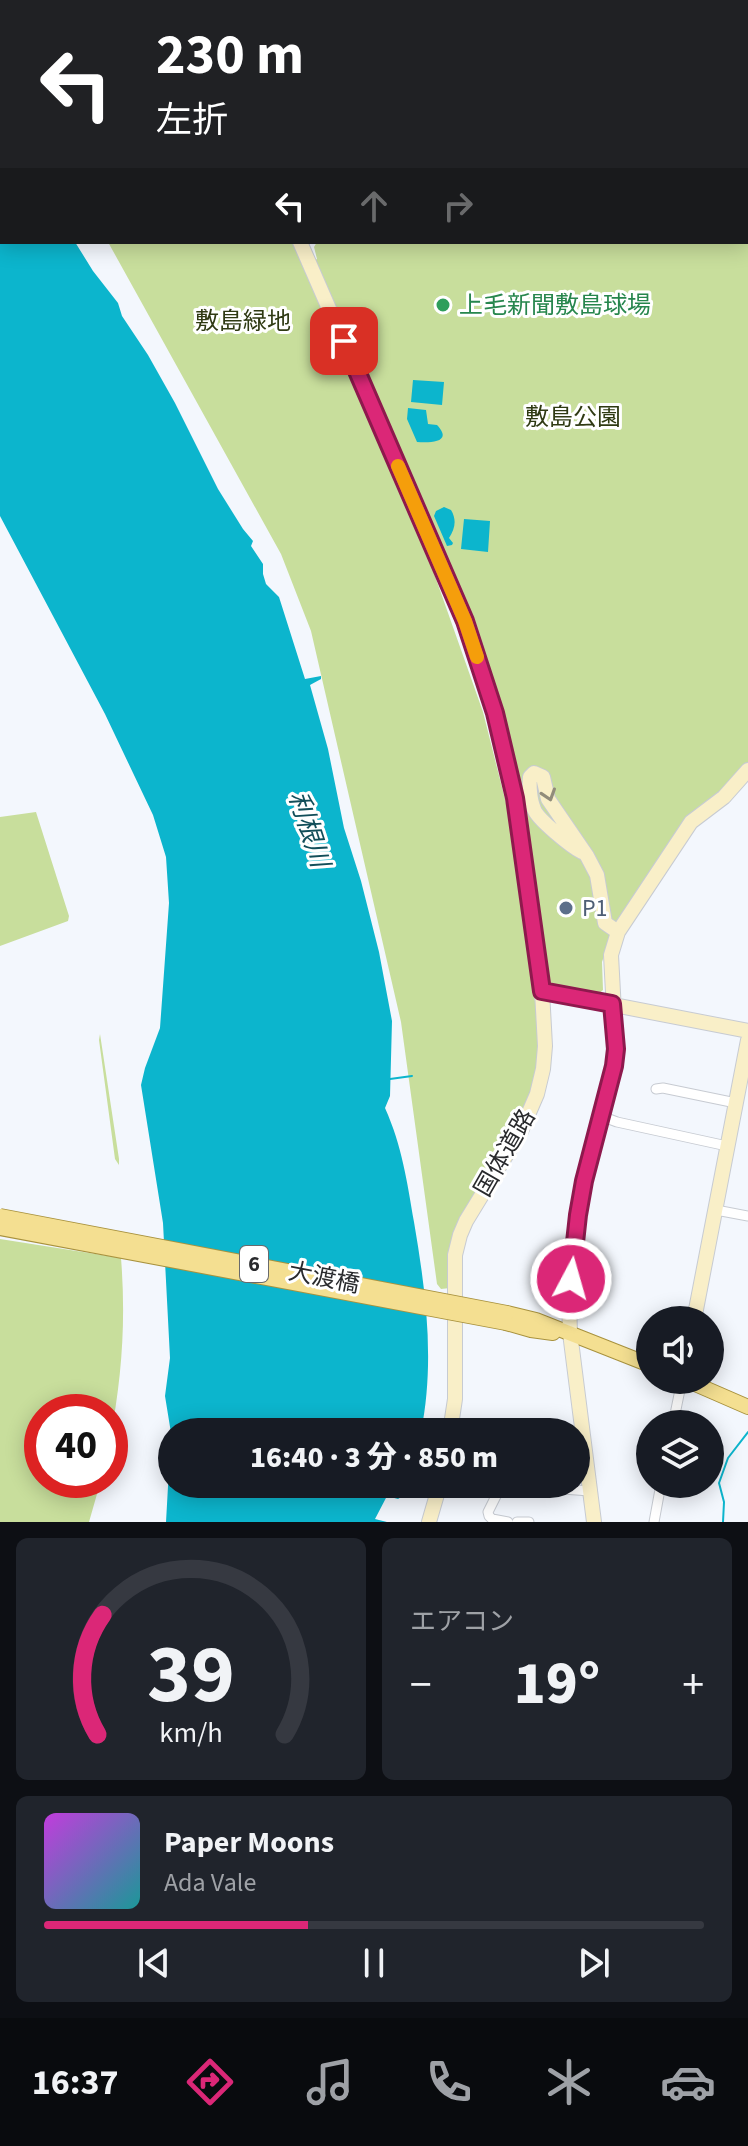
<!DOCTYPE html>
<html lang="ja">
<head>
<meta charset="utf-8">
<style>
	:root { --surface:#171b24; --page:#20242c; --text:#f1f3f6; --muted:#9ea1a6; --line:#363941; --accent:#db2777 }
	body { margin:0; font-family:"Source Sans 3","Noto Sans JP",sans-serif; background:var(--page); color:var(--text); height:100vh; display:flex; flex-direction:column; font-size:30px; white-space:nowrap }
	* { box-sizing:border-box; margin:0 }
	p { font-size:26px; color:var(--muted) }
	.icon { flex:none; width:44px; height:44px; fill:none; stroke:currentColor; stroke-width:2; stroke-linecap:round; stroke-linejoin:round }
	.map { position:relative; height:1522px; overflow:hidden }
	.details { display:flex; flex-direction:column; gap:16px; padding:16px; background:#0d0f14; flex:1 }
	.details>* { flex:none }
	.guide { position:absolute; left:0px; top:0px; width:748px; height:244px; box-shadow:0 4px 20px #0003; background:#202124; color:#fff; overflow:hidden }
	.fabs { position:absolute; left:636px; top:1306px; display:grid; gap:16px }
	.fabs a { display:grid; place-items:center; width:88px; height:88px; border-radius:50%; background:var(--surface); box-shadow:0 4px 20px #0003; font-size:40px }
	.speed { position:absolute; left:24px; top:1394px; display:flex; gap:16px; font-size:40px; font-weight:700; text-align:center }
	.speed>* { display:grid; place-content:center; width:104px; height:104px; border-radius:50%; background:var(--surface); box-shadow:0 4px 20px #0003; line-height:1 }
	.speed .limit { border:12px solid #d22; background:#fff; color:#111 }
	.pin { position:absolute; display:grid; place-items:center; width:68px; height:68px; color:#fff; margin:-34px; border-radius:16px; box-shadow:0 4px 12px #0006 }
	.me { position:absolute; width:88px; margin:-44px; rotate:6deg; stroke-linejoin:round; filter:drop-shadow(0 0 6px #0008) }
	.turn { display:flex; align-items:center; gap:28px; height:168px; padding:0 24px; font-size:36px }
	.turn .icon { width:104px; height:104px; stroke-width:2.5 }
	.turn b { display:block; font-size:56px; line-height:68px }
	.lanes { display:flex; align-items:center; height:76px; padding:0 24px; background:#0003; justify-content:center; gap:40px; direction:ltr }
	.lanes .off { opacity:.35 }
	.big { font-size:60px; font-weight:800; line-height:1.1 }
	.details .tile { flex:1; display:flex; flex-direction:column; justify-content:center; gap:12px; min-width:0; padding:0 28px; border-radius:12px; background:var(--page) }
	.details .dial { align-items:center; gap:0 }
	.dial svg { height:208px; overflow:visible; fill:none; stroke:var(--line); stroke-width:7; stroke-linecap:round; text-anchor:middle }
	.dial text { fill:var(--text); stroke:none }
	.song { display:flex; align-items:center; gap:24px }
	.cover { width:96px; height:96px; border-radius:12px; background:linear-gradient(135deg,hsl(290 70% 55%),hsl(180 70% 35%)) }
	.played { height:8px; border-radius:4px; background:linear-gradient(90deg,var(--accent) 40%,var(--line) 40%) }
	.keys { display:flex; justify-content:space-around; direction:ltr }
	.heat { display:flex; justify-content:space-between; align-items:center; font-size:44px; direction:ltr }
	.details .tiles { flex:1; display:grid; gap:16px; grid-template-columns:1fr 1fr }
	.tile:last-child { grid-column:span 2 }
	.trip { position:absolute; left:158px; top:1418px; width:432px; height:80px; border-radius:40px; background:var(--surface); box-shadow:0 4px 20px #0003; font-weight:800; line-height:80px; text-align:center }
	.tab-bar { display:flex; height:128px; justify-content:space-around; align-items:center; background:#090b0e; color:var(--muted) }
	.tab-bar .icon { width:56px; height:56px }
	.tab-bar .selected { color:var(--accent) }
	.tab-bar b { font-size:36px; color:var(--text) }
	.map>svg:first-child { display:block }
</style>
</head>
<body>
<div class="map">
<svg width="748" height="1522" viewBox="0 0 748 1522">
	<rect width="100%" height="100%" fill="#f3f7fd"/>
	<path fill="#c8de9c" d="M280,0H705L703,2H281Z
		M746,237H748V762L718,797L622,921L604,956L602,962L603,990L595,997L558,990L547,980L496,697L478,636L315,260L317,259L314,247L317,242H746Z
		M108,242H293L305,266L418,528L483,712L511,823L538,1024L539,1056L527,1109L457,1232L450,1288L441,1289L437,1284L401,1022L311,631L281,554Z
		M36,812L69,916L68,921L0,946V817Z
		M100,1034L119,1159V1165L115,1159L99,1040Z
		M0,1239L121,1258C126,1320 122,1378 110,1439V1412H42V1480H101L89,1522H0Z"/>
	<path fill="#0cb5cd" d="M0,112L2,115V242H75L93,271L118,303L122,316L148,355L175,403L218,489L243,529L253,541L251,546L263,564V574L266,584L279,597L305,679L321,676V679L310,685L328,749L344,828L361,881L379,952L392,1021L390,1096L385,1108C402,1146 407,1181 414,1222C426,1292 435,1362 421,1432H172V1484H409L406,1494L398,1499L387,1496L375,1519L387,1522H166L171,1433L165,1396L170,1358L163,1223L141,1085L145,1068L160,1028L169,903L166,857L153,815L105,714L0,516Z
		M413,380L444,382L442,405L411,402Z
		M408,408L426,410L428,424L437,425C454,443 429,443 417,442L407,419Z
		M444,507L451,510C457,520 455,529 449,538L453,543L452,545L447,546L434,516L436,511Z
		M464,519L490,521L488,552L461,549Z"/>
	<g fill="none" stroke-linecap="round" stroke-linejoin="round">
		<path stroke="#0cb5cd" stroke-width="2" d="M390,1079L412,1076
			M723,1522L724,1502L719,1483L728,1458L748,1432"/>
		<defs>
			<path id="street" d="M656,1089L663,1088L736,1103
				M601,1116L617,1122L727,1146
				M716,1210L748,1216
				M673,1424L682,1380
				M508,1522L492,1519L489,1516L488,1512L498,1492H527L549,1488L590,1491
				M517,1522H529
				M654,1522L661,1484"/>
			<path id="secondary" d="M164,0L165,2
				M274,0L275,2
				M300,242L465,621L495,713L515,798L542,991L545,1046L543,1069L537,1094L521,1131L466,1221L460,1235L455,1255V1399L450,1432
				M582,852C572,847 537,819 534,809C530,800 529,786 530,777L534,773L543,777L548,799L587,856L597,875L605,923L618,932
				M542,991L748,1031
				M694,1320L748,1040
				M429,1522L440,1484
				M594,1522L570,1333C568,1283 573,1229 584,1180C592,1142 604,1104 614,1066L616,1049L611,955L618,932L691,822L724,797L748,770"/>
			<path id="primary" d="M507,1313L536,1320L650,1365
				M506,1323L531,1330L553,1333
				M686,1380L748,1407"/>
		</defs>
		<use href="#street" stroke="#c7cbd2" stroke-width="11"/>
		<use href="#secondary" stroke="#c7cbd2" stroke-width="16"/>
		<use href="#primary" stroke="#a8923e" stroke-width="16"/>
		<use href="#street" stroke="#fff" stroke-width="9"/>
		<use href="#secondary" stroke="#f9efc8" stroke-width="14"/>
		<use href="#primary" stroke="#f4df91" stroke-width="14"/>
		<defs>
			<path id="primary-bridge" d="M0,1216L507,1313
				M0,1228L506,1323"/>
		</defs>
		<use href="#primary-bridge" stroke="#a8923e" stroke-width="16" stroke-linecap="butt"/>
		<use href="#primary-bridge" stroke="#f4df91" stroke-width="14"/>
	</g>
	<defs><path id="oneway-chevron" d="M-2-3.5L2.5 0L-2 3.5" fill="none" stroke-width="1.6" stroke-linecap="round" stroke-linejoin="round" transform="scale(2)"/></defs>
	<use stroke="#918c7a" href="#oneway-chevron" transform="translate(549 795) rotate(72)"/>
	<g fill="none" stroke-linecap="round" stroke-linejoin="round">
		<defs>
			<path id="route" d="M344,341L465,621L495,713L515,798L542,991L612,1004L616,1049L614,1066L584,1181L578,1215L571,1279"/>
		</defs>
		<use href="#route" stroke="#8e194d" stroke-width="20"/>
		<use href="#route" stroke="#db2777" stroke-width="14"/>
		<path stroke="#f59e0b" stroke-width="14" d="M398,466L465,621L477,657"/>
	</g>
	<circle fill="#2e9e5b" stroke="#fff" stroke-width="3" cx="443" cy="305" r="8"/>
	<circle fill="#5c6f8a" stroke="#fff" stroke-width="3" cx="566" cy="908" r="8"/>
	<g text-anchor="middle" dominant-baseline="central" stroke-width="6" stroke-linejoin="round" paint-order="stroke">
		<rect fill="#fff" stroke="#696a6c" stroke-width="2" x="240" y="1246" width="28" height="36" rx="6"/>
		<g font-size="22" font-weight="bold" fill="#292a2d">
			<text x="254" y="1264">6</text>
		</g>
		<g font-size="24" fill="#27864d" stroke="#fff" text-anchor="start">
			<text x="459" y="305">上毛新聞敷島球場</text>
		</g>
		<g font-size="24" fill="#2f3a13" stroke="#fff">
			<text x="243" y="321">敷島緑地</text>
			<text x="573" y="417">敷島公園</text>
		</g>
		<g font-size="24" fill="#4e5e75" stroke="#fff" text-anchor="start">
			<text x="582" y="908">P1</text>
		</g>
		<g font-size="24" fill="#292a2d" stroke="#fff">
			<text transform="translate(505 1153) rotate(-60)">国体道路</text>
			<text transform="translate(324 1278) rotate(11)">大渡橋</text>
		</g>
		<g font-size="26" font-style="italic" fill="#124e59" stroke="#fff">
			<text transform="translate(309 829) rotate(72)">利根川</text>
		</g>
	</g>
</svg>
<div class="fabs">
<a><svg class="icon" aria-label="sound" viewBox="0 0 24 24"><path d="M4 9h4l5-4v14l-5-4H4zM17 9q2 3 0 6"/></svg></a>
<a><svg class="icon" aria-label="layers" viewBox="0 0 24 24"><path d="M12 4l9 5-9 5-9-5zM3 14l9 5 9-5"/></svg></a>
</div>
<div class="speed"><div class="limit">40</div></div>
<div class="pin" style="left:344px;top:341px;background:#d93025"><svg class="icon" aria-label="arrive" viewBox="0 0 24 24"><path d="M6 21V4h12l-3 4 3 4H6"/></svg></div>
<svg class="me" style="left:571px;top:1279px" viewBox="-20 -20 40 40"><circle r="17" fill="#db2777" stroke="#fff" stroke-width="3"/><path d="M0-11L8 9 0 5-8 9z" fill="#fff"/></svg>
<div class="trip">16:40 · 3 分 · 850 m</div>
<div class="guide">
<div class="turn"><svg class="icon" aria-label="left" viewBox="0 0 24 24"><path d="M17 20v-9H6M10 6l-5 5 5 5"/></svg><div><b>230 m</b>左折</div></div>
<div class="lanes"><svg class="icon" aria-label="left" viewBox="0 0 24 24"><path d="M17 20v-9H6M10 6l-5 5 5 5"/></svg><svg class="icon off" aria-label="ahead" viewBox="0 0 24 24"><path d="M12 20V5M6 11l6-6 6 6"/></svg><svg class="icon off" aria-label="right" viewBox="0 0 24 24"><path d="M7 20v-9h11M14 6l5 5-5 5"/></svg></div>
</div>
</div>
<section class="details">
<div class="tiles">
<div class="tile dial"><svg viewBox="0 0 100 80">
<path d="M14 69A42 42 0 1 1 86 69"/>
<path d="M14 69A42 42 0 0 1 16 23" stroke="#db2777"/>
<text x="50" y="56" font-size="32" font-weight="700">39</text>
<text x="50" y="72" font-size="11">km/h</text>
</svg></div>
<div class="tile"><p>エアコン</p>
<div class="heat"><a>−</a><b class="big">19°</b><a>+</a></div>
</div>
<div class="tile">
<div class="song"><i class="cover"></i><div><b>Paper Moons</b><p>Ada Vale</p></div></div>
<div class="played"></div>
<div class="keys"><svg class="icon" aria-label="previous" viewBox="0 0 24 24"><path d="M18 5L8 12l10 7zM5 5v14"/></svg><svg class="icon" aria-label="pause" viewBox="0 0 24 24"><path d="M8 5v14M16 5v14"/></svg><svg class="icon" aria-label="next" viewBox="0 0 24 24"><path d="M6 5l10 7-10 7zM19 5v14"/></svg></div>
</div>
</div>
</section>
<nav class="tab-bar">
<b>16:37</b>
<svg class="icon selected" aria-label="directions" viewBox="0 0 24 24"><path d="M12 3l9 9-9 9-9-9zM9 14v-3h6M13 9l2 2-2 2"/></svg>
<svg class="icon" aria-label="music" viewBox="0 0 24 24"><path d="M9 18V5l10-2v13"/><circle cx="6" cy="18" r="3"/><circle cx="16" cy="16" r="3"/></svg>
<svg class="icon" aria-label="phone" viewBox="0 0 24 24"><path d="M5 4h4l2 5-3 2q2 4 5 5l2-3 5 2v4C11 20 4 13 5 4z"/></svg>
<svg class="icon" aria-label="climate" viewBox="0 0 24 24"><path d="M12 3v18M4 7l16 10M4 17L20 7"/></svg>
<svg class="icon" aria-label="car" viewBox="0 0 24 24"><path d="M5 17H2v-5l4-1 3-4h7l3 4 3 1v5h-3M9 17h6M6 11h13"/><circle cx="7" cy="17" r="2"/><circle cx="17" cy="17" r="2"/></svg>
</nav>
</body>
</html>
